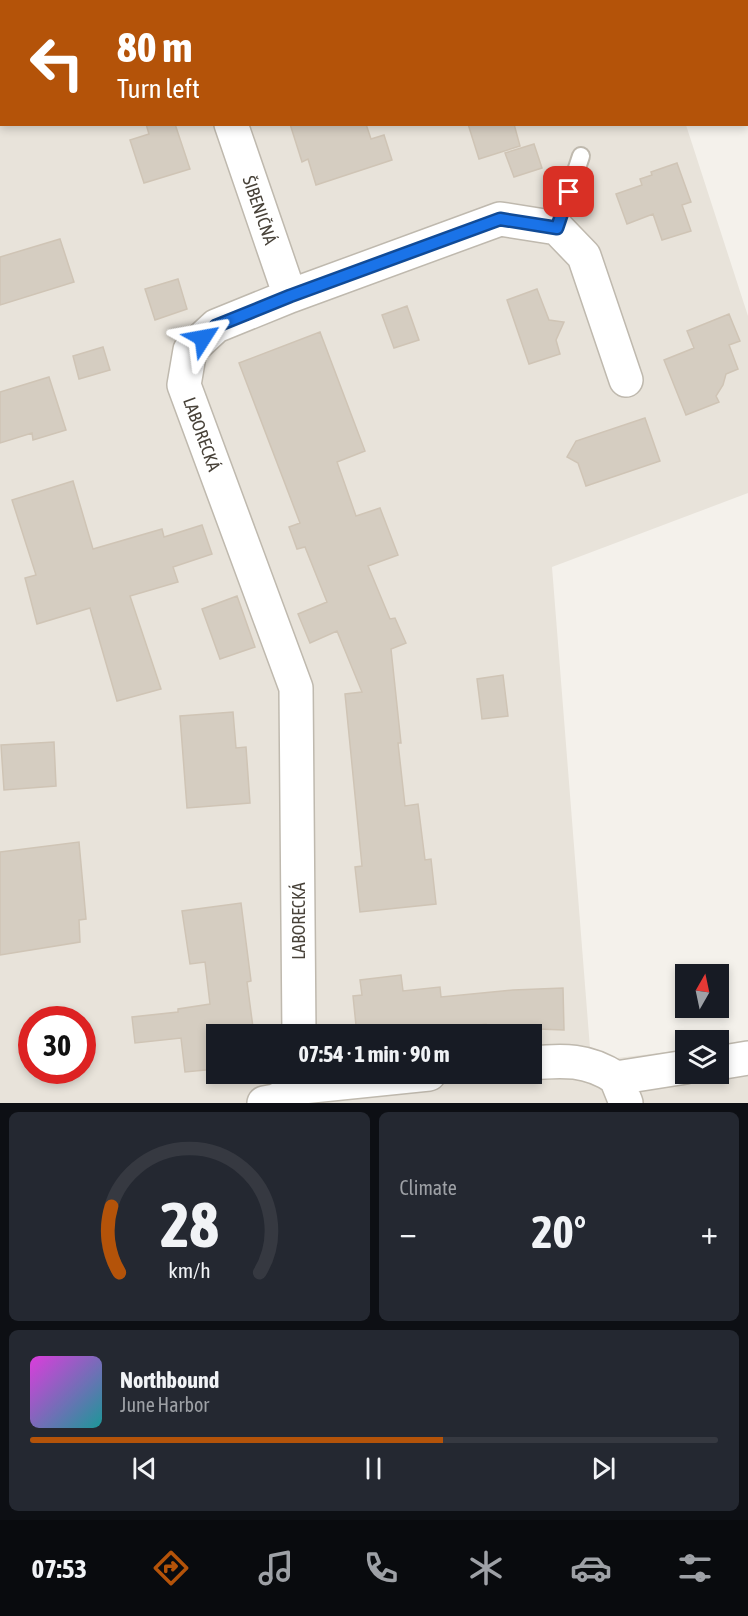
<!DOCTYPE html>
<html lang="en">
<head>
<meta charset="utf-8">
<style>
	:root { --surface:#171b24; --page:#242831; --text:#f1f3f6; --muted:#9ea1a6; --line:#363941; --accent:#b45309 }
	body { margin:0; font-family:"Asap Condensed",sans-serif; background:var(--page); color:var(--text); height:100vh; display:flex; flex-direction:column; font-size:22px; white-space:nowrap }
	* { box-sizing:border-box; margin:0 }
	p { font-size:20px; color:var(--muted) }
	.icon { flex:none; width:33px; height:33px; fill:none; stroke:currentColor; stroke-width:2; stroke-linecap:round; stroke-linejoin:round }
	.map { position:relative; height:1103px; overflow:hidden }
	.details { display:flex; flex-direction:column; gap:9px; padding:9px; background:#0d0f14; flex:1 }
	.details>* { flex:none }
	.banner { position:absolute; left:0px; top:0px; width:748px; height:126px; box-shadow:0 3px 9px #0003; background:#b45309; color:#fff; overflow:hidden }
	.needle { width:39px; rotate:9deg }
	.controls { position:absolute; left:675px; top:964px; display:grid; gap:12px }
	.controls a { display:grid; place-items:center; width:54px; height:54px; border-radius:0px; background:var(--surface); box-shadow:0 3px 9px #0003; font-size:30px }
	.speed { position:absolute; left:18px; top:1006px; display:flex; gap:12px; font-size:30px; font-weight:700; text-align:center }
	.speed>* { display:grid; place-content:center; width:78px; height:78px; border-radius:50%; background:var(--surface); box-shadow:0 3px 9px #0003; line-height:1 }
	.speed .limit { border:9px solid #d22; background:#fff; color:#111 }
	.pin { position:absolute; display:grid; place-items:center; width:51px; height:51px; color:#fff; margin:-26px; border-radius:12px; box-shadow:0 3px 9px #0006 }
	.me { position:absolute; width:66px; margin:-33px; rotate:56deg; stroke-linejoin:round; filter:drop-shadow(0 0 4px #0008) }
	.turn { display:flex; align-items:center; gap:21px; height:126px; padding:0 18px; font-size:27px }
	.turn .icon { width:78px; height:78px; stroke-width:2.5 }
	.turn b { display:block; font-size:42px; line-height:51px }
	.big { font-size:45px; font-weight:700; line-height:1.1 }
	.details .tile { flex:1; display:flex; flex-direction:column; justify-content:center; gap:9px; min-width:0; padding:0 21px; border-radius:9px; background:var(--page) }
	.details .dial { align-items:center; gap:0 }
	.dial svg { height:156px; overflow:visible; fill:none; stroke:var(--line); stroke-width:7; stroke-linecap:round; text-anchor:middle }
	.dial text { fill:var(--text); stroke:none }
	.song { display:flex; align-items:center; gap:18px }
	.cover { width:72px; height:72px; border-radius:9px; background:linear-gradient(135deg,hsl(300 70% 55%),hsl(180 70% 35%)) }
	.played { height:6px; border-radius:3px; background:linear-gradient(90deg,var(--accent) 60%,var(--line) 60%) }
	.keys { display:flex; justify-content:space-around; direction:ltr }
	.heat { display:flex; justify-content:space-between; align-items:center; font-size:33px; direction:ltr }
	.details .tiles { flex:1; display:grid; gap:9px; grid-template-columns:1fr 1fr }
	.tile:last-child { grid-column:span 2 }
	.trip { position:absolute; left:206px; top:1024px; width:336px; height:60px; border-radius:0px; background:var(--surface); box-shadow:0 3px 9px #0003; font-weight:700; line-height:60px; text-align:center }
	.tab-bar { display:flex; height:96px; justify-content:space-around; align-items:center; background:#090b0e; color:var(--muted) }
	.tab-bar .icon { width:42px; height:42px }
	.tab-bar .on { color:var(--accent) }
	.tab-bar b { font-size:27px; color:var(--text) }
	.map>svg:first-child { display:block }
</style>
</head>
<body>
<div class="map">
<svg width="748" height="1103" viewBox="0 0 748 1103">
	<rect width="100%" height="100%" fill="#f4f1eb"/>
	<path fill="#e8e3da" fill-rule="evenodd" d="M0,0H646L2,2V124L686,125L748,316V493L552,567L591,1061L685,1050L686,1074H718L719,1046L748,1042V1103H0ZM32,1020H82V1071H32ZM216,1035H531V1074H216Z"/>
	<path fill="#d5cdc1" stroke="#cfc4b5" stroke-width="1.5" d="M146,124H175L190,169L144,183L130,140L149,134Z
		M290,124H366L371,139L384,135L392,160L316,185L308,159L302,162Z
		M468,124H514L520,146L479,159Z
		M534,144L542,168L514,177L505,153Z
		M677,163L691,202L682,205L691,231L662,240L653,214L627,224L616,194L642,185L640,179L652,175L651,172Z
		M60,239L74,282L0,305V257Z
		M178,279L187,309L155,320L145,289Z
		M537,289L549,320L564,322L556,340L560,354L529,364L507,300Z
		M407,306L419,340L394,348L382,315Z
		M729,314L740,341L729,345L738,369L726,374L723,385L716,396L719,402L686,415L664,360L694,348L687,331Z
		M320,332L365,451L337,462L356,516L380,508L398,555L368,566L390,619L395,618L406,643L391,649L401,743H398L405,806L418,804L425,860L431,859L436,904L360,912L355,867L362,866L345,694L362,692L337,631L310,643L298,614L327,602L305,547L297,549L289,527L300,523L239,363Z
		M103,347L110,370L79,379L73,356Z
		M49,377L66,430L33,440L32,433L0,443V392Z
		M645,418L660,461L586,486L578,463L567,457L576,441Z
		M73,481L93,549L162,529L164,537L202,525L212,554L173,567L178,582L130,596L161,689L117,701L90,608L37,624L25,578L36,575L12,500Z
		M237,596L255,647L220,659L202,609Z
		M503,675L508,716L482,719L477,679Z
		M233,712L236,748L246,747L250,803L187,808L180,716Z
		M54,742L56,786L4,790L1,745Z
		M79,842L86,919L79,920L80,942L0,955V852Z
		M241,903L251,981L247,982L254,1035H216V1069L185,1072L181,1038L135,1043L132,1017L178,1012V1009L210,1004L205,962L190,964L182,911Z
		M401,975L403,991L440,987L441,997L513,990L563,988L564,1030L537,1029L488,1034L486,1024L387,1035H357L353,996L362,995L360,980Z"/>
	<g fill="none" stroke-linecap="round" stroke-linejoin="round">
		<defs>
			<path id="lane" d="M557,228L581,156"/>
			<path id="street" d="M188,0V2
				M231,124L290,296
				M299,1035L296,688L184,385L190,350L216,326L290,296L500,219L557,228L584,256L626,380
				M531,1063C563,1060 588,1059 616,1078
				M718,1063L748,1058
				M616,1078L686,1067
				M616,1078L626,1103
				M264,1103L275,1101L303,1087L429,1074"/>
		</defs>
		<use href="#lane" stroke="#bfb9ae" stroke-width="20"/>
		<use href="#street" stroke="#bfb9ae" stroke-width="36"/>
		<use href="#lane" stroke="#fff" stroke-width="16"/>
		<use href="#street" stroke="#fff" stroke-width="33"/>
	</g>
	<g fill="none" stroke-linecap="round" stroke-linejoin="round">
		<defs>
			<path id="route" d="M203,338L216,326L290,296L500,219L557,228L569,192"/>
		</defs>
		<use href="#route" stroke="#114b97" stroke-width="15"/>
		<use href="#route" stroke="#1a73e8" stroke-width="10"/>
	</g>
	<g text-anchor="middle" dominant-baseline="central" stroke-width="4.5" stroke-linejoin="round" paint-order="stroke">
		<g font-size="18" fill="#484239" stroke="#fff">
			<text transform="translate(260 210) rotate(71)">ŠIBENIČNÁ</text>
			<text transform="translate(202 434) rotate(70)">LABORECKÁ</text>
			<text transform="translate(298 921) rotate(-90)">LABORECKÁ</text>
		</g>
	</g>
</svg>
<div class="controls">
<a><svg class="needle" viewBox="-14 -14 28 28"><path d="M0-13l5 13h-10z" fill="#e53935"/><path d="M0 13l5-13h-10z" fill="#9ea1a6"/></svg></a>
<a><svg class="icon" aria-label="layers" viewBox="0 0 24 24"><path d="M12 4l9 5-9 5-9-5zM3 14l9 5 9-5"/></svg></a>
</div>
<div class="speed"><div class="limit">30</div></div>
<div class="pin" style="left:569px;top:192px;background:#d93025"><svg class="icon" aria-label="arrive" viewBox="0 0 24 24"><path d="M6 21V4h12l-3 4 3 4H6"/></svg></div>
<svg class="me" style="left:203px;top:338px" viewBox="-20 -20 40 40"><path d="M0-17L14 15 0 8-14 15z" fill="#1a73e8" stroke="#fff" stroke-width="4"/></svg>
<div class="trip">07:54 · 1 min · 90 m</div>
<div class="banner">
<div class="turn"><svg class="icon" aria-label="left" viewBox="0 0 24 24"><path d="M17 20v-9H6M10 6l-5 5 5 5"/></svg><div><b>80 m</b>Turn left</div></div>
</div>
</div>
<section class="details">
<div class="tiles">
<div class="tile dial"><svg viewBox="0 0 100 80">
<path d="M14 69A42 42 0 1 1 86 69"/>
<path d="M14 69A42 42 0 0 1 10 35" stroke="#b45309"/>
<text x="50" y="56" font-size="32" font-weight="700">28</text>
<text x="50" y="72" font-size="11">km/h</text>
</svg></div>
<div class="tile"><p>Climate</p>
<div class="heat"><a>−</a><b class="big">20°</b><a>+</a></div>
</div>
<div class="tile">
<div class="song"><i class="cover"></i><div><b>Northbound</b><p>June Harbor</p></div></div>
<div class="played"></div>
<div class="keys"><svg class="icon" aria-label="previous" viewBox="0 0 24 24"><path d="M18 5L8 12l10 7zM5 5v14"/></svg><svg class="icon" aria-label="pause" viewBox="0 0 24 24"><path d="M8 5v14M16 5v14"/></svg><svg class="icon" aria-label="next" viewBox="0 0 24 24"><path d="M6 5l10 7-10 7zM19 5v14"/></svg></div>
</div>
</div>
</section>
<nav class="tab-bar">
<b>07:53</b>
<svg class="icon on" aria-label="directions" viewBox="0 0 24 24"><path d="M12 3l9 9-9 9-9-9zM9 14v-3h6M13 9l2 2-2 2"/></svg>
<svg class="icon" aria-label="music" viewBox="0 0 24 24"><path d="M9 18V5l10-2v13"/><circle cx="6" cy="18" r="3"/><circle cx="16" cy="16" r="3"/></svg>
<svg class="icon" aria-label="phone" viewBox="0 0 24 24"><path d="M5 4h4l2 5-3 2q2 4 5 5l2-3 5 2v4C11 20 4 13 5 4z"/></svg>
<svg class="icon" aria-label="climate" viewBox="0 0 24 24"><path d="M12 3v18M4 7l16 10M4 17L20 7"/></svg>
<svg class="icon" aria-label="car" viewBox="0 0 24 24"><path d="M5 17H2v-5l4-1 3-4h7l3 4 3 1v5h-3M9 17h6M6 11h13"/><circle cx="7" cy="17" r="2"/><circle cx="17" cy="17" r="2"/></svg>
<svg class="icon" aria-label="filters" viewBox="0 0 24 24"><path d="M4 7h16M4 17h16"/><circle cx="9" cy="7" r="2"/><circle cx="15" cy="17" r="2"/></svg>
</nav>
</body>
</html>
